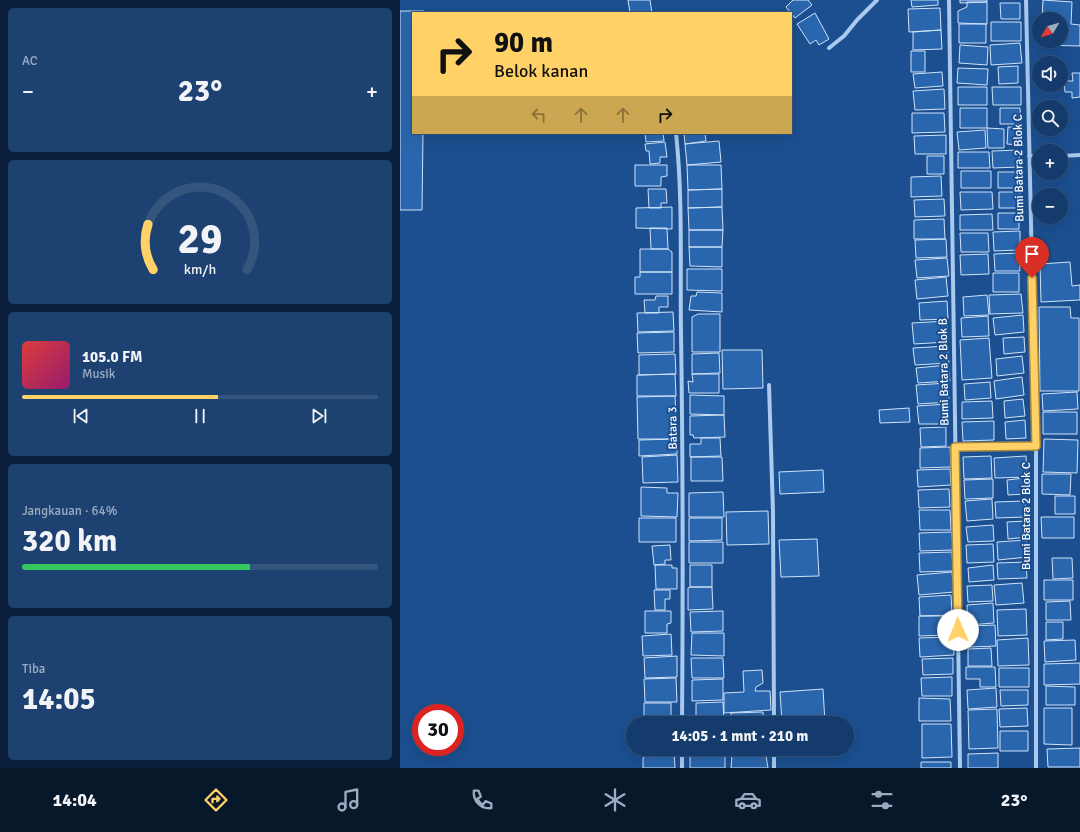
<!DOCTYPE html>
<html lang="id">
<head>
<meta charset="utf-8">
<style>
	:root { --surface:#143b6b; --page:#1d4271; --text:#f1f3f6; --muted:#9dadc1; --line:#33557e; --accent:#ffd166 }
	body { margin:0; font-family:Signika,sans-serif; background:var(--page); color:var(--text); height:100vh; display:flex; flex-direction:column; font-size:15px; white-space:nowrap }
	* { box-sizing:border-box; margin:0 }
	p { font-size:13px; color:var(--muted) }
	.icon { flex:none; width:22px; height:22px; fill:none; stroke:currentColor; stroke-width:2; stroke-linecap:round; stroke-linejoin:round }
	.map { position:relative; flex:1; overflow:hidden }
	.details { display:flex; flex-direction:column; gap:8px; padding:8px; background:#0b203b; width:400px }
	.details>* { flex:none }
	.top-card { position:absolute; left:12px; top:12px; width:380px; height:122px; border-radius:0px; box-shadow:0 4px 16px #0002,0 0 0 1px var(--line); background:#ffd166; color:#111; overflow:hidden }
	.needle { width:26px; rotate:232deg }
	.tools { position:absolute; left:632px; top:12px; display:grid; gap:8px }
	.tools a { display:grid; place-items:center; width:36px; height:36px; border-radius:50%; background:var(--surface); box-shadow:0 4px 16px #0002,0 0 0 1px var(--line); font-size:20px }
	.speed { position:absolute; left:12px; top:704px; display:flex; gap:8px; font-size:20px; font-weight:700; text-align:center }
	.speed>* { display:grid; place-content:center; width:52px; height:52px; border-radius:50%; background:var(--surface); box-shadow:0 4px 16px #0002,0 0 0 1px var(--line); line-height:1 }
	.speed .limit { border:6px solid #d22; background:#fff; color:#111 }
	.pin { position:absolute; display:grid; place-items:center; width:34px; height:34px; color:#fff; margin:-41px -17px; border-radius:50% 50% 50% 0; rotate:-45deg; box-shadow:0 0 4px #0007 }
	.pin .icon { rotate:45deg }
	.me { position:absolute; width:44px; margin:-22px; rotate:359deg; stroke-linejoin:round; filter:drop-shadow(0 0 3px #0008) }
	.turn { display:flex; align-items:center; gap:14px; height:84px; padding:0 16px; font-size:18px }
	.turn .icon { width:52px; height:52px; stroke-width:2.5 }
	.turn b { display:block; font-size:28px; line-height:34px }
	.lanes { display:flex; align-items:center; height:38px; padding:0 16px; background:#0003; justify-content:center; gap:20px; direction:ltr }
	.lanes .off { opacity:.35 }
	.big { font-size:30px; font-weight:700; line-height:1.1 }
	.details .tile { flex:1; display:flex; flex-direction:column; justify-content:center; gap:6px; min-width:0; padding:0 14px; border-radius:6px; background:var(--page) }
	.details .dial { align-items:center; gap:0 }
	.dial svg { height:104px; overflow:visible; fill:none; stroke:var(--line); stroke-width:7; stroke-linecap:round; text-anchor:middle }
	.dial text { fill:var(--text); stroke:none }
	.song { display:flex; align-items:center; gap:12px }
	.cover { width:48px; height:48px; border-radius:6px; background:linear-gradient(135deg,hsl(0 70% 55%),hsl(320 70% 35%)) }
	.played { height:4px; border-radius:2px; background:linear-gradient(90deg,var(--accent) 55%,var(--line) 55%) }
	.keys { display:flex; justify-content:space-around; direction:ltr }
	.heat { display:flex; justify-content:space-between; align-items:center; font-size:22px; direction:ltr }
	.charge { height:6px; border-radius:3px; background:linear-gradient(90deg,#34c759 64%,var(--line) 0) }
	.trip { position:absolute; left:226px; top:716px; width:228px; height:40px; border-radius:20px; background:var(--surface); box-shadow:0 4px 16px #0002,0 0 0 1px var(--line); font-weight:700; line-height:40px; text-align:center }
	.menu { display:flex; height:64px; justify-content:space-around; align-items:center; background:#08182b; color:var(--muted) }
	.menu .icon { width:28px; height:28px }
	.menu .on { color:var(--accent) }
	.menu b { font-size:18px; color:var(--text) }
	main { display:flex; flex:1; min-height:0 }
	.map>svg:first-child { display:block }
</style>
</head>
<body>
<main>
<section class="details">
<div class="tile"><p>AC</p>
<div class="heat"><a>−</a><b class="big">23°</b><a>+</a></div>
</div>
<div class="tile dial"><svg viewBox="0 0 100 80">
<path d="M14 69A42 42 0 1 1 86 69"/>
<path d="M14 69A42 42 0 0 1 10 34" stroke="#ffd166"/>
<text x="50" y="56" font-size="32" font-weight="700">29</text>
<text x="50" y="72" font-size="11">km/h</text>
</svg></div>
<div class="tile">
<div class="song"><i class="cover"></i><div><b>105.0 FM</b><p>Musik</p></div></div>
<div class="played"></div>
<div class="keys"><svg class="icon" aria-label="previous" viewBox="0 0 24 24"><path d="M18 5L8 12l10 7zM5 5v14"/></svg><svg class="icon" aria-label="pause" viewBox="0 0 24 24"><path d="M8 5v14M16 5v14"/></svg><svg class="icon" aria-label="next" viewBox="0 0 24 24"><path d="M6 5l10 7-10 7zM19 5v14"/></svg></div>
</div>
<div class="tile"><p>Jangkauan · 64%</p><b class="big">320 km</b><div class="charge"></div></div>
<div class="tile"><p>Tiba</p><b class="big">14:05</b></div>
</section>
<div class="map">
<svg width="680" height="768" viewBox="0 0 680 768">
	<rect width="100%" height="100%" fill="#1b4f8f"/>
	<path fill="#2a66ad" stroke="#cfe3fa" d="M228,0H250L252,13H230Z
		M393,0H408L412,5L395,18L386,7Z
		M511,0H538V5L512,7Z
		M560,0H587V2L560,3Z
		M643,0L672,2L671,24L680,25V46L641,45V41H661V19H642Z
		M567,2H587V24L558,23V11L567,7Z
		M600,3H620V19H601Z
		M540,8L541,30L509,32L508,9Z
		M0,11H24V13H13V133H23L22,210H0Z
		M415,13L429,39L419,45L416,40L410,44L397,24Z
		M591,22H621V41H591Z
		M559,24H586V43H559Z
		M541,30L542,49L513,50V32Z
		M620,43L622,63L591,65L590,45Z
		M560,45L588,47L587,65L559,63Z
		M511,51H525V72H511Z
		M618,66V83L599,84L598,67Z
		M558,68L588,69L587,85L557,83Z
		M542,72L543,86L515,88L513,74Z
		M672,73H680V97L672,98V92H665L664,81H673Z
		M558,87H587V105H558Z
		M592,87H621V105H593Z
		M544,89L545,109L515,110L513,91Z
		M560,108H587V128H560Z
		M600,108H620L621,124H600Z
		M512,113H544L545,132L512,133Z
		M608,127H620L619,145L607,144Z
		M587,128L604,129V148H588Z
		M585,130L586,148L559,150L557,132Z
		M245,133H263L264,141L246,142Z
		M284,133H305L306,141L285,144Z
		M546,135V154H515L514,136Z
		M319,141L321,162L287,165L285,144Z
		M265,142L267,157H260V163L250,164L249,151H246L245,144Z
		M619,150L620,167L593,168L592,151Z
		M558,152H589L590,168H558Z
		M527,156H544V174H527Z
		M235,165H267V176L261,177V186H235Z
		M287,165H321L322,189L288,190Z
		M561,171H591V188H561Z
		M598,172H619V188H598Z
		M541,176L542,196L511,197V177Z
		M248,189H266L267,203H261V208H249Z
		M322,189V207L288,208V190Z
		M560,192H592L593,209L561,210Z
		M599,192H620V208H599Z
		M544,199L545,216L515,217L514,200Z
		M272,207V229L236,228V208Z
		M322,207L323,230H289L288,208Z
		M598,213H619V229H598Z
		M592,214L593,230H560V215Z
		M544,219L545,239H514V220Z
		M250,228H267L268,249H251Z
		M289,230H323L322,247H289Z
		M620,231V250L594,251L593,232Z
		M560,233H588L589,252H561Z
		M546,239L547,257L516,258L515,240Z
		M289,247H322V267L290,266Z
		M240,249H268L272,252V272H240Z
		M619,253L620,271H595L594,254Z
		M588,254L589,274L561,275L560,255Z
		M547,258L549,276L517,278L515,260Z
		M670,262L672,286L680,285V300L641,302L640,264Z
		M287,269H322V291L287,290Z
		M240,272H272V294H235V277H240Z
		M593,273H619V292H593Z
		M546,277L548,296L517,299L515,280Z
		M297,292L322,293V312L289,310L291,296H296Z
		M621,294L623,313L590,314L589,295Z
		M587,295L589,315L564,316L563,297Z
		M256,296H268V307H259V313H245L244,300H255Z
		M547,301L548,319L520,320L519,303Z
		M639,307H670L671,318H679V391H640Z
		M273,312L274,331L238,332L237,313Z
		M298,314H320V352H292V317Z
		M623,315L624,332L595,335L593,318Z
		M588,316L589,336L562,337L561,318Z
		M547,321L548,342L514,344L512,323Z
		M274,332V352L238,353L237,333Z
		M624,337L625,352L604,354L603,338Z
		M589,338L592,378L562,380L560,340Z
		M547,346L549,363L515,365L513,348Z
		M322,350H362L363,388L323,389Z
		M319,353L320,373L292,374V354Z
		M275,354L276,374L239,375V355Z
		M622,356L624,373L597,376L596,359Z
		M548,365L550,381L518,383L516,368Z
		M275,374L276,396H237V375Z
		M292,374H319V393H289L288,381L293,382Z
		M622,377L624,395L596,399L594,381Z
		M590,382L591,398L565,400L564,384Z
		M548,383L549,402L518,404L516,385Z
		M677,392L678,409L643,411L642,394Z
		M290,395L324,396V415L290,414Z
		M275,396L277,439H238L237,397Z
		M623,399L625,416L605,418L604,401Z
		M592,401L593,418L562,419V402Z
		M548,404L549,424H519L517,406Z
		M509,408L510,422L480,423L479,410Z
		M643,412H677V434H643Z
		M324,415L325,437L294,438L293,435H290V416Z
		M625,420L626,438L606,439L605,422Z
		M594,421V440L563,441L562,422Z
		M546,427V446L521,447L520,428Z
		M301,438H320L321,456L290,457V444H301Z
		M277,439V454L239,456V440Z
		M644,439L678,440L677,473L643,472Z
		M550,447L551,467L520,468V448Z
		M277,455L278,482L243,483L242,457Z
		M591,456L592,478L564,479L563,457Z
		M626,456L627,477L595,478L594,458Z
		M291,457H322L323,481H291Z
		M550,469L551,485L518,487L517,470Z
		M423,470L424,492L380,494L379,472Z
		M642,474H671L670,495L642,494Z
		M625,478L626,494L608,495L607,480Z
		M593,479V498L565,499L564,480Z
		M241,487L267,488V493H278L277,517L241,516Z
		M549,489L550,507L519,508L518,490Z
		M323,492L324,517H289V493Z
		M655,496H675V514H655Z
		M592,499L593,519L567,521L565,501Z
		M625,501L626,517L596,518L595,502Z
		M519,510H550L551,530H520Z
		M368,511L369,544L327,545L326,512Z
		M641,517H674V538H642Z
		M239,518H276V542H239Z
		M289,518H322V540L289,541Z
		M626,521L627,537L608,539L607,522Z
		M593,525L594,541L568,542L566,527Z
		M552,532L553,550L520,551L519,533Z
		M417,539L419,576L381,577L379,540Z
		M626,540L628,557L598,560L597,542Z
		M289,542H323V563H289Z
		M593,544L594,562L567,563L566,545Z
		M270,545L271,560H265V564L254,565L252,546Z
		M552,552L553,571L520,572L519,553Z
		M652,558H672L673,578L653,579Z
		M626,562L627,578L598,579L597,563Z
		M255,565H272V568H277V589H256Z
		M290,565H312V587H290Z
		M593,565L594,580L569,582L568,568Z
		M552,572L554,592L519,595L517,575Z
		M644,580H673V600H644Z
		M622,583L624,603L596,605L594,585Z
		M592,585L593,601L568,602L567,586Z
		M290,587H312L313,609L288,610V588Z
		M254,590H270V599H265V610H255Z
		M551,595L552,615L520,616L519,597Z
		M670,601L671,620H646V602Z
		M593,603L594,623L568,625L567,605Z
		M626,609L627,635L598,636L597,610Z
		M245,611H271V623L267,624V633H245Z
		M323,611V631L291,632L290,612Z
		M519,616H551V635L519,636Z
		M646,622H663V639L646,640Z
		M595,625L596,646L569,647L568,626Z
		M292,633H324V656L291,655Z
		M271,634L272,655L243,656L242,636Z
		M553,637L554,655L520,657L519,638Z
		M628,638L629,665L598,666L597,640Z
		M675,640L676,660L645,662L644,641Z
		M591,648L592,666H568V649Z
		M277,656V677L245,678L244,658Z
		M291,658H323L324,678H292Z
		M553,658V674L523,675L522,659Z
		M680,663V684L644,685V664Z
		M566,667H595L596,687H580V679H566Z
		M599,668H629V687H599Z
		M362,670L363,683L356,687L355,691H370L371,710L324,713V693L344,692L343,671Z
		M552,677V696H522L521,678Z
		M276,678L277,702H245L244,679Z
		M323,679V700L292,701V680Z
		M646,686L675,687V705H646Z
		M596,688L597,707L568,709L567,690Z
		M423,689L425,723H382L380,692Z
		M600,690H628V705L601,706Z
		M519,698L550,699L551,721H519Z
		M323,702L324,723H296V703Z
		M244,703H271V723H244Z
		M627,708L628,726L600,727L599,709Z
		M644,708H672V745L644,744Z
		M597,709L598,748L569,749L568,710Z
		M363,712L364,723H331V713Z
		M522,724H551L552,757L522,758Z
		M600,731H628V751H600Z
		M680,748V767H648L647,749Z
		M253,749H274L275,768H243V758Z
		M290,749H325V768H290Z
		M332,749H359V751L332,753Z
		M365,750L368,768H331L332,755Z
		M598,753V768H568V754Z
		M521,762H551V768H521Z"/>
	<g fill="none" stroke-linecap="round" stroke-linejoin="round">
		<path stroke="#a9c9ee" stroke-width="4" d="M549,0L560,768
			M626,0L636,446V768
			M429,48L444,36L457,20L477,0
			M276,133C283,199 280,266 281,333C283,463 283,593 282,723
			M629,156H639
			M661,156L680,155
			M369,385L373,512L374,723
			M555,447L636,446
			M374,749V768
			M282,768V749"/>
	</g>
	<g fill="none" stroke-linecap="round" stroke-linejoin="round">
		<defs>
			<path id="route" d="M558,630L555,447L636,446L632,278"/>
		</defs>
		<use href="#route" stroke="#a68842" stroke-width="10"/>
		<use href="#route" stroke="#ffd166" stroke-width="7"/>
	</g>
	<g text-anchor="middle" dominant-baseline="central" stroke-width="4" stroke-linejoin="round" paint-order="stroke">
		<g font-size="12" fill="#fff" stroke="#1b4f8f">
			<text transform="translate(619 168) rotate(-91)">Bumi Batara 2 Blok C</text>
			<text transform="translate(544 372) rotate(-91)">Bumi Batara 2 Blok B</text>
			<text transform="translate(273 428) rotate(-91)">Batara 3</text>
			<text transform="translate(626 516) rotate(-90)">Bumi Batara 2 Blok C</text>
		</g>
	</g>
</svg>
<div class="tools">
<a><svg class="needle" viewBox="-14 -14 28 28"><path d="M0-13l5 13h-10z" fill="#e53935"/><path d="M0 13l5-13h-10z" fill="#9dadc1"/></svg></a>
<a><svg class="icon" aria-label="sound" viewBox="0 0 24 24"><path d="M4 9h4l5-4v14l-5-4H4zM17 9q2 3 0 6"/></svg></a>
<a><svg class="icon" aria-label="search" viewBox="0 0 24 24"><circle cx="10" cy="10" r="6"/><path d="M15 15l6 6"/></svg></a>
<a>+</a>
<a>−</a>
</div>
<div class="speed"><div class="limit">30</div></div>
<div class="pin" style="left:632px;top:278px;background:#d93025"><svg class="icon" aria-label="arrive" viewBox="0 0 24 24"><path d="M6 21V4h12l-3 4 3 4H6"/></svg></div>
<svg class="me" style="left:558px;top:630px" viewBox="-20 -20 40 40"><circle r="19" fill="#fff"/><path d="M0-13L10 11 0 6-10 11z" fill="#ffd166"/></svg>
<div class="trip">14:05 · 1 mnt · 210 m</div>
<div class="top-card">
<div class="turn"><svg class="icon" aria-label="right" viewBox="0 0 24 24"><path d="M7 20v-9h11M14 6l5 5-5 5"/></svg><div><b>90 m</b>Belok kanan</div></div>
<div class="lanes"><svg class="icon off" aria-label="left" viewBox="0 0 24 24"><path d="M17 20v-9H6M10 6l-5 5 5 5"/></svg><svg class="icon off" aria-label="ahead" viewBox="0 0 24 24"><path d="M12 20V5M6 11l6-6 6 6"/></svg><svg class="icon off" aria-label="ahead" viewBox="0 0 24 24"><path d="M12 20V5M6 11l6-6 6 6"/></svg><svg class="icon" aria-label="right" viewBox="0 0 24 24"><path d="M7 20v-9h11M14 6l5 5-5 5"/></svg></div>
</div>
</div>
</main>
<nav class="menu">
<b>14:04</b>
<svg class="icon on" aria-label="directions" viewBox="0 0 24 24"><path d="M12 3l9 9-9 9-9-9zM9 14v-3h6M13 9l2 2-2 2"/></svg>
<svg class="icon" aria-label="music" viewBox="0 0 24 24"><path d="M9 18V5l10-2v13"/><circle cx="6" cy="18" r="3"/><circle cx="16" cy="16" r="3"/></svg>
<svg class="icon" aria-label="phone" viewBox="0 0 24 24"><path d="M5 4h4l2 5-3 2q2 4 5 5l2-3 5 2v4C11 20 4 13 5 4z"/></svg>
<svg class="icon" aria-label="climate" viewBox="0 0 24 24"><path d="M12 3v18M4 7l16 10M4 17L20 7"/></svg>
<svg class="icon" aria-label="car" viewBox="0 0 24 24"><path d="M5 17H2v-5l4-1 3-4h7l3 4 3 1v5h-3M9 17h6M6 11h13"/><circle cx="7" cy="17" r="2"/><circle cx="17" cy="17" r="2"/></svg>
<svg class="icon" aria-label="filters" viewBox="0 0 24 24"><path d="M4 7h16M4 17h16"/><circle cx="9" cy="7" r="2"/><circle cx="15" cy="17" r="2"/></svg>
<b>23°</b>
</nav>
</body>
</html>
